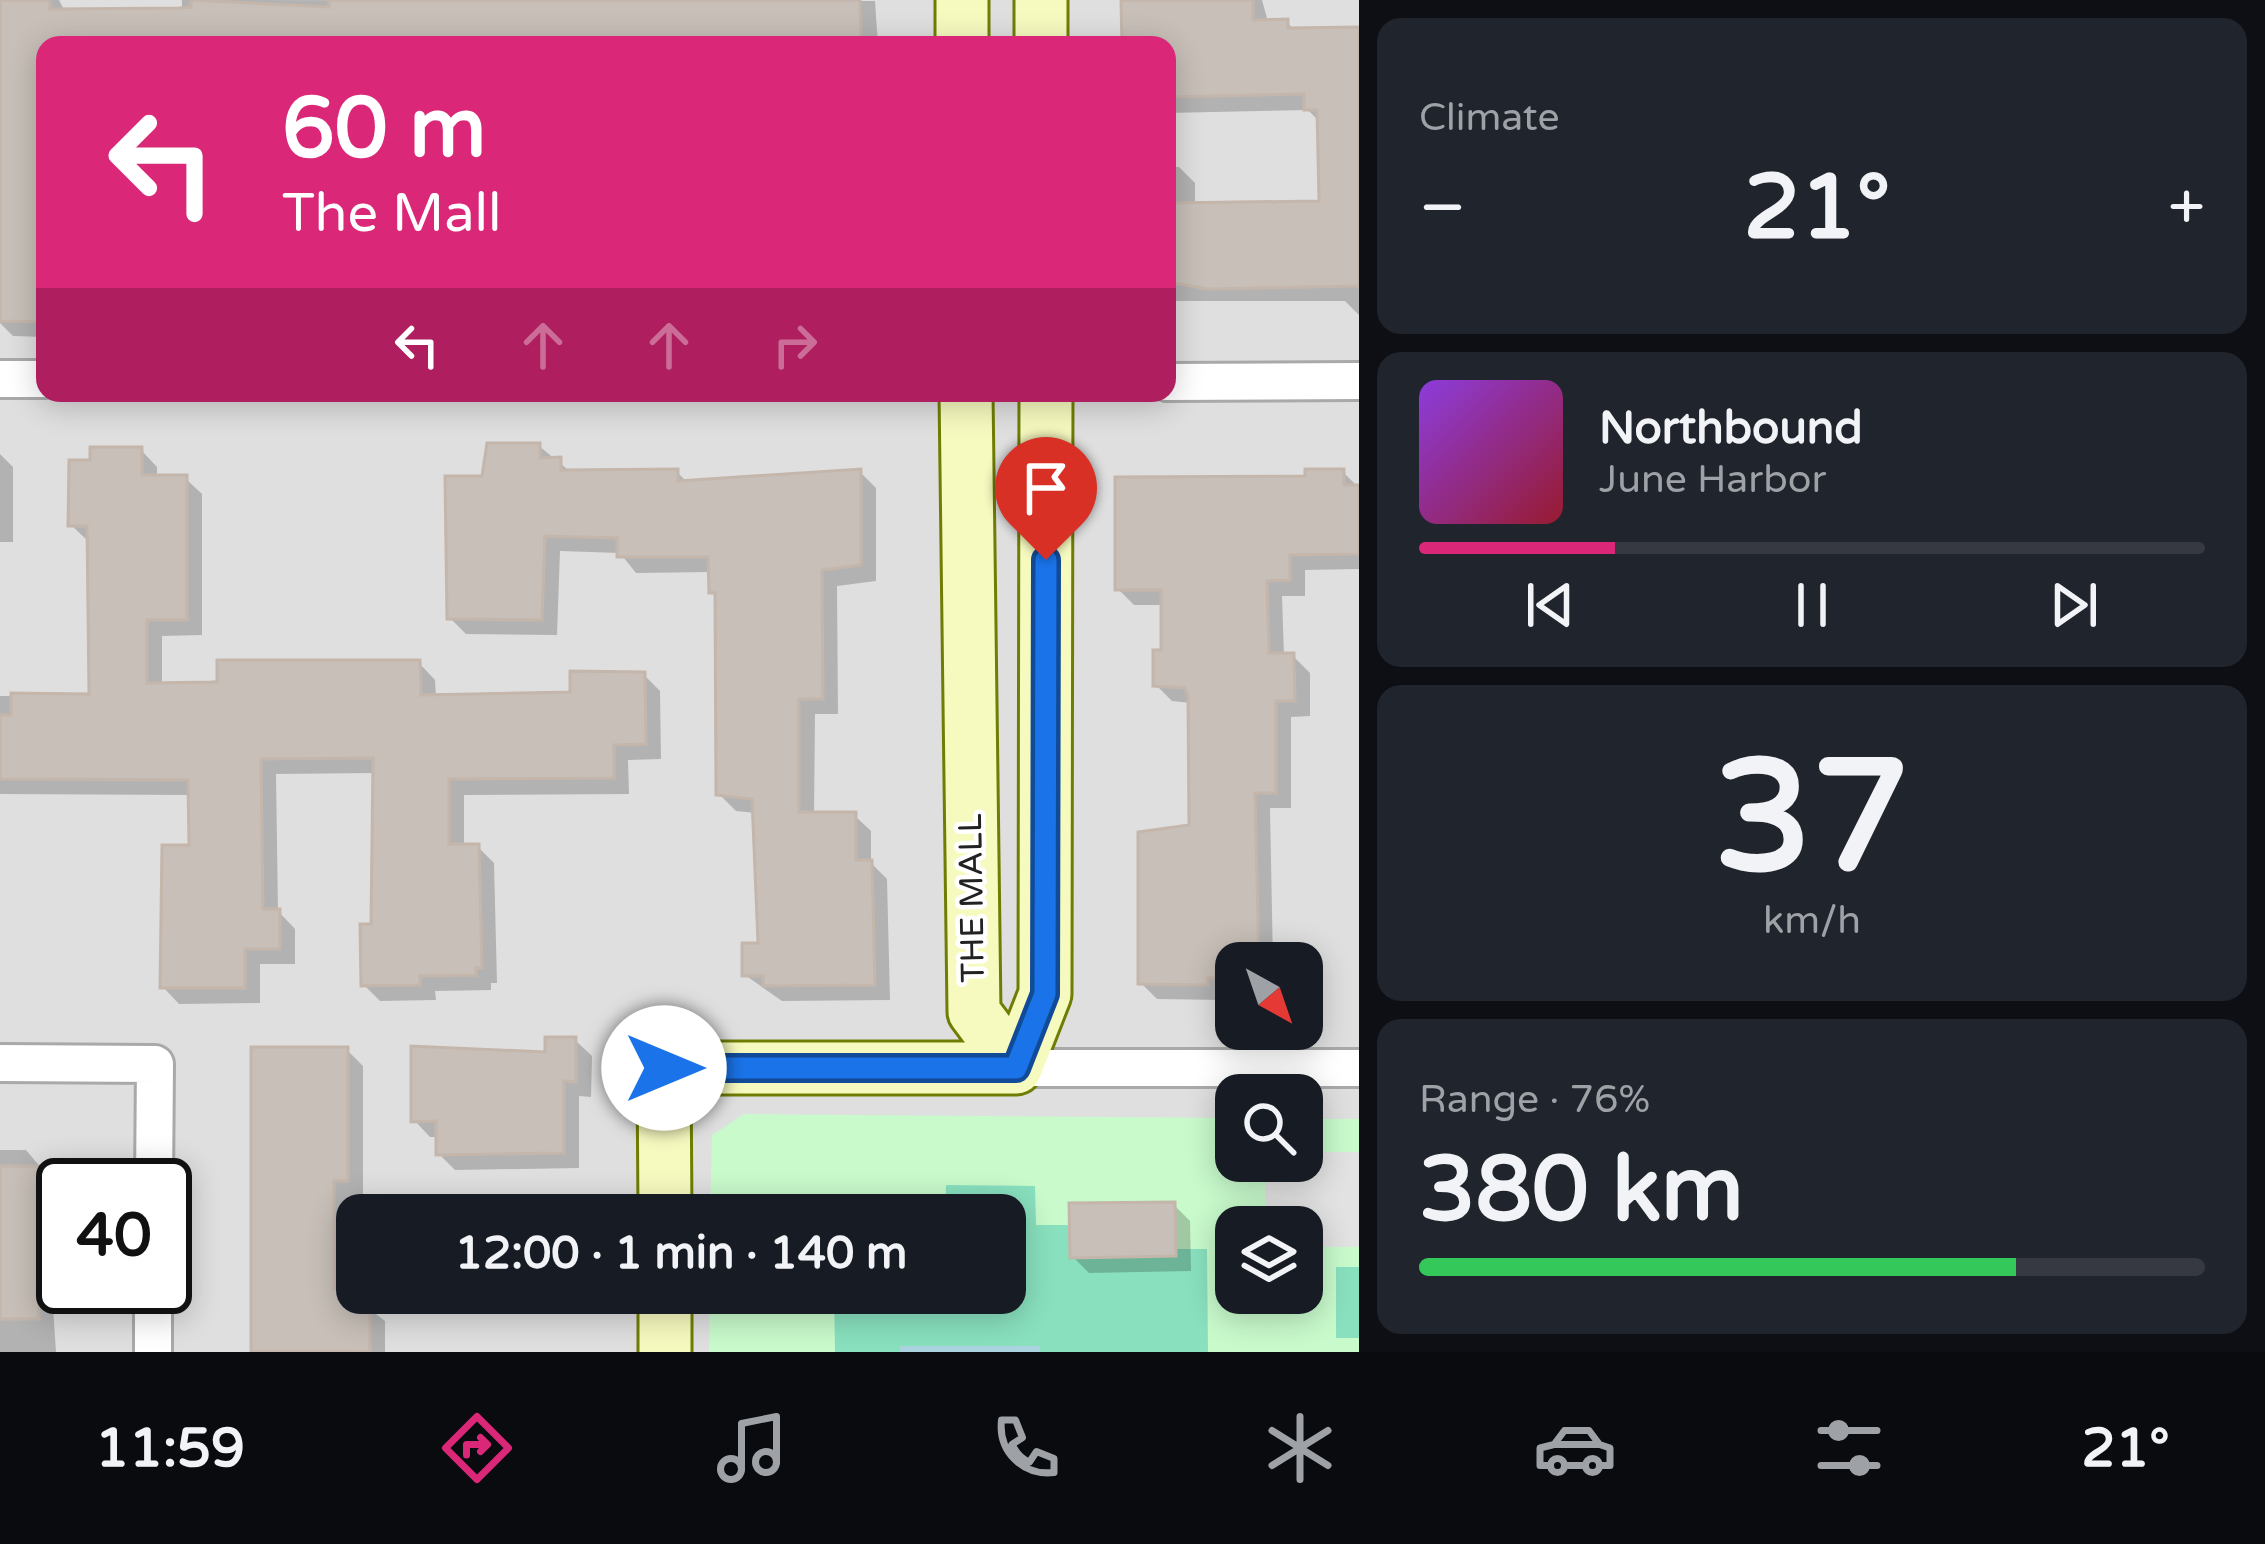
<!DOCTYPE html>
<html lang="en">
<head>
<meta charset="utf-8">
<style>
	:root { --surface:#171b24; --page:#20242c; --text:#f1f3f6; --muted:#9ea1a6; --line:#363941; --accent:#db2777 }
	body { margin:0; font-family:"Varela Round",sans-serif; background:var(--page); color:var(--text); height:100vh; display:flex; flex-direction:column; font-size:45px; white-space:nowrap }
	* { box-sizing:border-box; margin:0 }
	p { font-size:39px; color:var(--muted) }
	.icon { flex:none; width:66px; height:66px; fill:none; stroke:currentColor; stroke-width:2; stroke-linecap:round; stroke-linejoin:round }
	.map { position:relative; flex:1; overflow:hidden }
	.side { display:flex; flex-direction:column; gap:18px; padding:18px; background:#0d0f14; width:906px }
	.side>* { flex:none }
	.banner { position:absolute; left:36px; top:36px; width:1140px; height:366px; border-radius:24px; box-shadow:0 6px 30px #0003; background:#db2777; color:#fff; overflow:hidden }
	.needle { width:78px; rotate:140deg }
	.buttons { position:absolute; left:1215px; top:942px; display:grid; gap:24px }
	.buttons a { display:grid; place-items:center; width:108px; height:108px; border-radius:24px; background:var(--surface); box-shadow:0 6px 30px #0003; font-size:60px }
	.speed { position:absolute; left:36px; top:1158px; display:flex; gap:24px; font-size:60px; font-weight:700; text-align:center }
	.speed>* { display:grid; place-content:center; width:156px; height:156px; border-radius:50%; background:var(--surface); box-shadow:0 6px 30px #0003; line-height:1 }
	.speed .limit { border:6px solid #111; border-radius:18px; background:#fff; color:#111 }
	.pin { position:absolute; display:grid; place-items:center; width:102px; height:102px; color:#fff; margin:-123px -51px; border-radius:50% 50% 50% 0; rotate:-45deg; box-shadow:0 0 12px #0007 }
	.pin .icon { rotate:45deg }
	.me { position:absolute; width:132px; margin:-66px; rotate:90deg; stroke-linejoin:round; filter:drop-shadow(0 0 9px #0008) }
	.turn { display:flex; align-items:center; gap:42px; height:252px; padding:0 48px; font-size:54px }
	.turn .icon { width:156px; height:156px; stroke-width:2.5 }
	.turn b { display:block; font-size:84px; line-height:102px }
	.lanes { display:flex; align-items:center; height:114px; padding:0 48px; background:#0003; justify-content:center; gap:60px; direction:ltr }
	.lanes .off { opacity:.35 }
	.big { font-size:90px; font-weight:700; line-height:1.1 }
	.side .card { flex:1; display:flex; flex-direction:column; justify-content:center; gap:18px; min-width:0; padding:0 42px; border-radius:24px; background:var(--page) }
	.side .dial { align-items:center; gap:0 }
	.dial b { font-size:156px; line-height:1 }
	.song { display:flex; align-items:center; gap:36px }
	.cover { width:144px; height:144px; border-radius:18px; background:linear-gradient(135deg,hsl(270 70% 55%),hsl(350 70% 35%)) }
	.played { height:12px; border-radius:6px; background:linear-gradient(90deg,var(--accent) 25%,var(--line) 25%) }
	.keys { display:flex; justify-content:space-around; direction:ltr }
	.heat { display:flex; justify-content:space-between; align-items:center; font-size:66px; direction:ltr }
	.charge { height:18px; border-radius:9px; background:linear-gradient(90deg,#34c759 76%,var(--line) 0) }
	.trip { position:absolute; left:336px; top:1194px; width:690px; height:120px; border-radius:24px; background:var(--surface); box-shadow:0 6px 30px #0003; font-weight:700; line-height:120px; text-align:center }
	.tab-bar { display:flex; height:192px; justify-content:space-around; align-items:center; background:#090b0e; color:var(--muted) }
	.tab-bar .icon { width:84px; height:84px }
	.tab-bar .on { color:var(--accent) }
	.tab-bar b { font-size:54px; color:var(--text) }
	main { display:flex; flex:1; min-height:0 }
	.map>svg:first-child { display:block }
</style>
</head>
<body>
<main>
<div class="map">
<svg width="1359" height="1352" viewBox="0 0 1359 1352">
	<rect width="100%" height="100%" fill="#f2efe9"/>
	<path fill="#e0dfdf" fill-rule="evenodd" d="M0,0H1359V1352H0ZM45,45H1167V393H45ZM1236,963H1302V1029H1236ZM1236,1095H1302V1161H1236ZM63,1185H165V1287H63ZM357,1215H1005V1293H357ZM1236,1227H1302V1293H1236Z"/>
	<path fill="#c8facc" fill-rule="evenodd" d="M744,1114L1236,1118V1161H1302V1119H1359V1352H709L710,1293H1005V1215H710L712,1135ZM1236,1227H1302V1293H1236Z"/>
	<path fill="#88e0be" d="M946,1185L1035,1186L1036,1225H1069V1203L1175,1202L1176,1249H1207L1208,1352H835L834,1293H1005V1215H852V1209L945,1207Z
		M1336,1267H1359V1338H1336Z"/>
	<path fill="#e2e2e2" d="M1302,1152H1359V1247H1305L1304,1211H1265L1266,1161H1302Z"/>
	<path fill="#aad3df" d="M900,1346H1040V1352H900Z"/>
	<path fill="#0003" d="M0,0H59L65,12L182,11V0L875,1L878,45H45V337L13,336L0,323Z
		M1124,0H1262L1268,22H1286L1295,30H1359V315L1345,301H1167V167H1179L1195,183V206L1322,204L1320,122L1308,110L1167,113V45H1116L1125,40Z
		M539,446L572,473L677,472L689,484L860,472L876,488V581L837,586L838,714H815L814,815H854L871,831V863L887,879L890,1000L782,1001L745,975L762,946L756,813L736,811L719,794L718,598L712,592L711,572L636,573L620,553L560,551L557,635L466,634L450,618L485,479Z
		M141,450L157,467V478H185L202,494V635L162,636V685L419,663L435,680L436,698L574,695L644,675L660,691L661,759L628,760L629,794L464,795V847H478L494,863L497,983H491V990L435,991L436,1000L380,1001L364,985L374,927L376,773L276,774L278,911L295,929V964H260V1003L179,1004L163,987L192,848L191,795L0,794V696L92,697L88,541L71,525L93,463Z
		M0,454L13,467V542H0Z
		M1343,472L1359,488V569L1305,570V596H1282L1284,656H1293L1310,673V716L1291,717V808H1270L1273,963H1236V992L1222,993L1223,1000L1157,999L1141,983L1192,828L1191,703L1172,701L1156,685L1164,653V605H1134L1118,589L1308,479Z
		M575,1040L592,1056L591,1097L579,1096V1168L455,1170L439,1154V1137H430L414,1120Z
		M347,1050L363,1066V1196H349L350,1294L385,1321V1352H253Z
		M0,1150H26L42,1169H71L87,1185H63V1287H83L82,1307H53L56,1352H0Z
		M1174,1205L1190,1221L1191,1271L1089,1273L1073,1257Z"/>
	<path fill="#c7bfb8" stroke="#c4b6ab" stroke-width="3" d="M0,0H50V9L179,8L191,7V0L329,7V0H860L861,45H45V322L0,321Z
		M1121,0H1253V20L1288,19V28L1359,27V286L1208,289L1167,282V203L1319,201L1317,110H1304V94L1167,97V45H1122Z
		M487,443H540V458L561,457V470L678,469V481L861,469V565L822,570L823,699H799V812H856V860H872L875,985L763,986V976H742V943H758L752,799L716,795L715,593H709L708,557H617V538L545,536L542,620L447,619L445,476H482Z
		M90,447H142V475H187V620H147V683L217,682V660H420L421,695L570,692V671L645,672L646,744L614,745V778L449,779V844H479L482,968H476V975L420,976V985L361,986L360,924H371L373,758L261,759L263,909H280V949H245V988H160L162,845H189L188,780L0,779V715H11V693L89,694L87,526H68L69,460H90Z
		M1305,469H1344V485H1359V554L1290,555V580L1267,581L1269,653H1294L1295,701H1276V793H1255L1259,963H1236L1235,977L1207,978L1208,985L1138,984V832L1189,825L1188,696L1185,688L1153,686V650H1161V590H1115V477L1305,476Z
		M545,1037H576V1082L564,1081V1153L436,1155V1121L411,1122V1046L545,1052Z
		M251,1047H348V1181H334V1289H349V1302H370V1352H251Z
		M0,1166H63V1292H38L39,1319H0Z
		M1175,1202L1176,1256L1070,1258L1069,1203Z"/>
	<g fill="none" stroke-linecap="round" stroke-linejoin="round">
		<defs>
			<path id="street" d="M0,379H45
				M1167,382L1359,381
				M0,1063L155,1064L154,1185
				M1016,1068H1359
				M153,1352V1287"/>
			<path id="secondary" d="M962,0V45
				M1041,45V0
				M966,393L974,1012L1016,1068
				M1016,1068L1045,994L1046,393
				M665,1215L664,1068H1016
				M665,1293V1352"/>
		</defs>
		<use href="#street" stroke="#a9a9a9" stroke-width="42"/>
		<use href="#secondary" stroke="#707d05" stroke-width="57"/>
		<use href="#street" stroke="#fff" stroke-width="36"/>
		<use href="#secondary" stroke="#f7fabf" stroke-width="51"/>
	</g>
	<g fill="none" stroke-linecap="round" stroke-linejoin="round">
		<defs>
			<path id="route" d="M664,1068H1016L1045,994L1046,560"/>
		</defs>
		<use href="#route" stroke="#114b97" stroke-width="30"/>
		<use href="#route" stroke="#1a73e8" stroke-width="21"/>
	</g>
	<g text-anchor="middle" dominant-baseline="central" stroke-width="9" stroke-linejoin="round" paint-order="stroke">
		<g font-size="33" fill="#222" stroke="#fff">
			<text transform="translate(972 898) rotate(-91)">THE MALL</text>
		</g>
	</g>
</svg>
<div class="buttons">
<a><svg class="needle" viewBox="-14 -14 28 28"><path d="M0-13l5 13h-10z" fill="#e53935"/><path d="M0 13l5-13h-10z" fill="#9ea1a6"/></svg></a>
<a><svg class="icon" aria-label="search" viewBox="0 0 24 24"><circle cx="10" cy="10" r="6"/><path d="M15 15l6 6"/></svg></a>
<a><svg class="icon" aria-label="layers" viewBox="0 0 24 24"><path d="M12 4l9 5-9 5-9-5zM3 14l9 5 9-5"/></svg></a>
</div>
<div class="speed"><div class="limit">40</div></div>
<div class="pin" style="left:1046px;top:560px;background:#d93025"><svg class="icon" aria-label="arrive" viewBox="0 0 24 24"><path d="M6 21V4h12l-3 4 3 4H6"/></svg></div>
<svg class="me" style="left:664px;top:1068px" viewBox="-20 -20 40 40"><circle r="19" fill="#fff"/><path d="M0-13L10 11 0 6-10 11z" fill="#1a73e8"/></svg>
<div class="trip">12:00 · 1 min · 140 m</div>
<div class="banner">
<div class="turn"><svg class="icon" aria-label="left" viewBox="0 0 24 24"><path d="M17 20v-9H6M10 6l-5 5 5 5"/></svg><div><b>60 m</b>The Mall</div></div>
<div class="lanes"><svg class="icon" aria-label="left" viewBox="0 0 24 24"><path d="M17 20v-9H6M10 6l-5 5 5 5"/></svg><svg class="icon off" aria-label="ahead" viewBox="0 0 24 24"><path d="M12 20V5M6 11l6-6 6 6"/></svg><svg class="icon off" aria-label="ahead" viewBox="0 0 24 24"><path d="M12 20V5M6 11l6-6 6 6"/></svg><svg class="icon off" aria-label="right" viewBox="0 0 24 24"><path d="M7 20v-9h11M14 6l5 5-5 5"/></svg></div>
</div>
</div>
<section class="side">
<div class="card"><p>Climate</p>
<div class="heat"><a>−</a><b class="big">21°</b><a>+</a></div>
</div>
<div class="card">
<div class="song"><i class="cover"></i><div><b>Northbound</b><p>June Harbor</p></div></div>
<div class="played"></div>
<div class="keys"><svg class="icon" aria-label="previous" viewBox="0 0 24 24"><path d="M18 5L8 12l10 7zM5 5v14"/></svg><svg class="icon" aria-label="pause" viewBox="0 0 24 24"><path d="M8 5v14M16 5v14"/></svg><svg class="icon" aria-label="next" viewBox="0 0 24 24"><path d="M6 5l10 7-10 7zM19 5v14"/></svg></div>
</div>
<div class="card dial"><b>37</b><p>km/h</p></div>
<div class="card"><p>Range · 76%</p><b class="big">380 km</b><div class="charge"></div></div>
</section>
</main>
<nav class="tab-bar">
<b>11:59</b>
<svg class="icon on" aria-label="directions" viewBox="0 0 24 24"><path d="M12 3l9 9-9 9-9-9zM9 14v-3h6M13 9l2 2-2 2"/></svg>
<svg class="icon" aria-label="music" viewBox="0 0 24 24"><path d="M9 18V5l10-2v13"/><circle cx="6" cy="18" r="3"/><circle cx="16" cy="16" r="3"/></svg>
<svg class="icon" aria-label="phone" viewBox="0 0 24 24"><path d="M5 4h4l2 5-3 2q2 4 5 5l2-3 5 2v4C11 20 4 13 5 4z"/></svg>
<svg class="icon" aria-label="climate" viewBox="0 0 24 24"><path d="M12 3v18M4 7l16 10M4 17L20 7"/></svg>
<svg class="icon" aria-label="car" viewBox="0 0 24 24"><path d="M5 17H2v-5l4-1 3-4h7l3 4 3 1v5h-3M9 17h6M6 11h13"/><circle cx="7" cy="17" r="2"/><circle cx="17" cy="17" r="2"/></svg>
<svg class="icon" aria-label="filters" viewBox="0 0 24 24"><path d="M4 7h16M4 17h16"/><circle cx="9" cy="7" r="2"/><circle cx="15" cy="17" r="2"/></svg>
<b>21°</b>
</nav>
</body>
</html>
